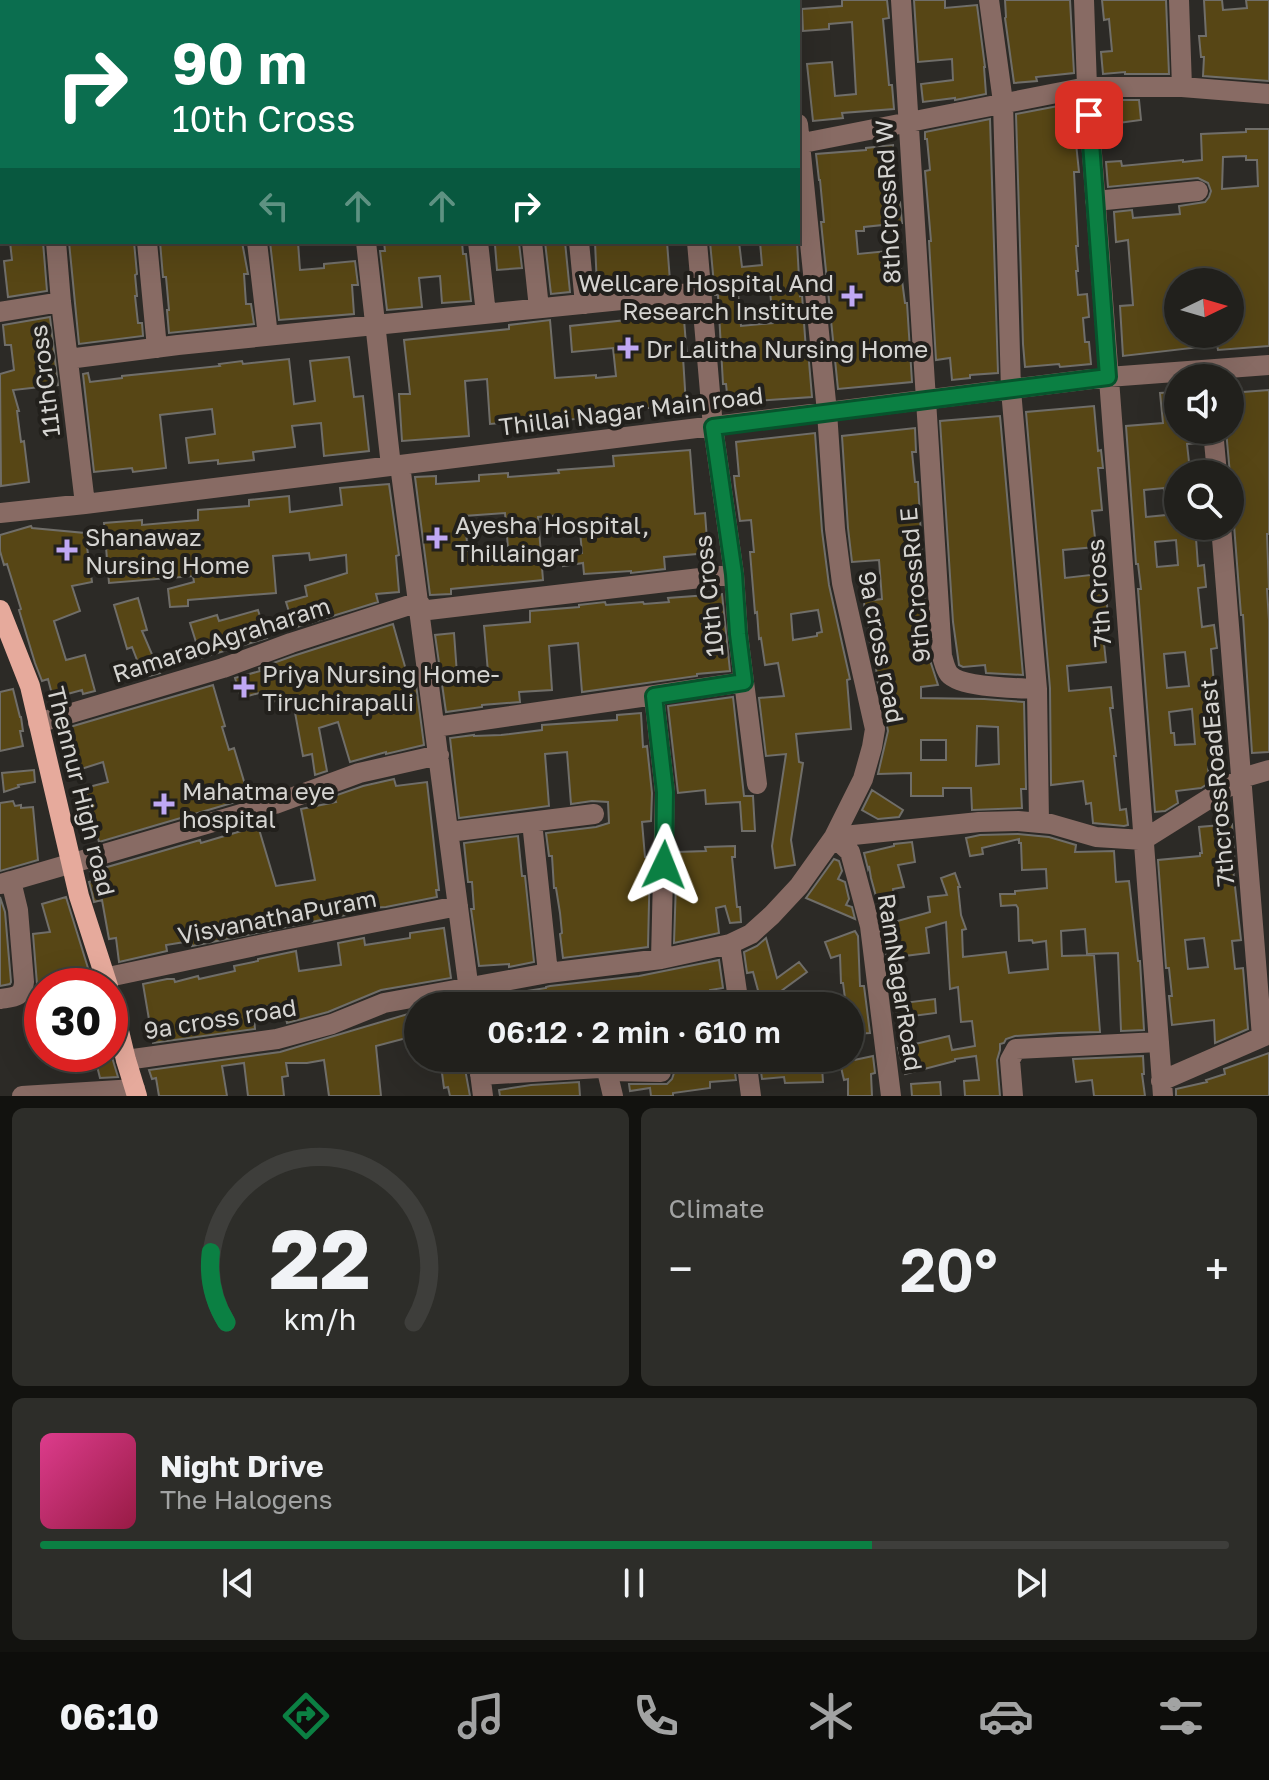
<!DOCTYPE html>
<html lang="en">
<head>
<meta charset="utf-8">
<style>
	:root { --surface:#21201c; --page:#2d2d29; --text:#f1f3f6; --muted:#a2a3a3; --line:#3e3e3b; --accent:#0b8043 }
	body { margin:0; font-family:"Golos Text",sans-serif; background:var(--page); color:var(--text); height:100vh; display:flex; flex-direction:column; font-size:30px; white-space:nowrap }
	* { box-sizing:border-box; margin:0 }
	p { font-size:26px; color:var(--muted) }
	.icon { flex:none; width:44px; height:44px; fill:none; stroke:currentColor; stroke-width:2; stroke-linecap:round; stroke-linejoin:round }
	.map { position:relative; height:1096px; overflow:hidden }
	.drawer { display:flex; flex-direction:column; gap:12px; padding:12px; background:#12120f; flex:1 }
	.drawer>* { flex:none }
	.hud { position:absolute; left:0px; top:0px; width:800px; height:244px; box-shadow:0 8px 32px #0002,0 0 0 2px var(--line); background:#0b6e4f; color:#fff; overflow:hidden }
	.needle { width:52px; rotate:85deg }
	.fabs { position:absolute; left:1164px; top:268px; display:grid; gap:16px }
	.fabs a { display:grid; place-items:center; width:80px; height:80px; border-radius:50%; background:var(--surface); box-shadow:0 8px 32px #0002,0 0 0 2px var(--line); font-size:40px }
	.speed { position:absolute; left:24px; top:968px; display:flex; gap:16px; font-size:40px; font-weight:700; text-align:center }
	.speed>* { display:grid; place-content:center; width:104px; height:104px; border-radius:50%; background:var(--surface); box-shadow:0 8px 32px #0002,0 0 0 2px var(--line); line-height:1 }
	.speed .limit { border:12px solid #d22; background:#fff; color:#111 }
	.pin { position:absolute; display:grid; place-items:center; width:68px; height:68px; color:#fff; margin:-34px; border-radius:16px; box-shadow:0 4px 12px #0006 }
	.me { position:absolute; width:88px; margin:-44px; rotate:2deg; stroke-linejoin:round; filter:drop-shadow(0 0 6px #0008) }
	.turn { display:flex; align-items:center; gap:28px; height:168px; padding:0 40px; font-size:36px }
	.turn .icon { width:104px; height:104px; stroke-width:2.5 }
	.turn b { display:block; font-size:56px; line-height:68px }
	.lanes { display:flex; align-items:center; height:76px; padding:0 40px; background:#0003; justify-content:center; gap:40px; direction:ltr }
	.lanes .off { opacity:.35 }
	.big { font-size:60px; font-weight:600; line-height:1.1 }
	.drawer .widget { flex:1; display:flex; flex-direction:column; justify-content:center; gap:12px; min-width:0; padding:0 28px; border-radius:12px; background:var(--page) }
	.drawer .dial { align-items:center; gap:0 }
	.dial svg { height:208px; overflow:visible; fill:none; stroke:var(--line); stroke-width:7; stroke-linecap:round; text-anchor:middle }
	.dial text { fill:var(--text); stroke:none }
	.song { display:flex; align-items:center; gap:24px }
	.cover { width:96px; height:96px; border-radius:12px; background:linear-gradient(135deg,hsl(330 70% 55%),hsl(340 70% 35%)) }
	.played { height:8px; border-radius:4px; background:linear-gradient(90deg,var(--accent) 70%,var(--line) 70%) }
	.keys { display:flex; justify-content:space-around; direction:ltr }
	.heat { display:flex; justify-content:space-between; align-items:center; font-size:44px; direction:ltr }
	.drawer .tiles { flex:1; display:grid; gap:12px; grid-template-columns:1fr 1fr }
	.widget:last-child { grid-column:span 2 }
	.trip { position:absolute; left:404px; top:992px; width:460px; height:80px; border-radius:40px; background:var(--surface); box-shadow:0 8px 32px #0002,0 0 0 2px var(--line); font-weight:600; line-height:80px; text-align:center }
	.menu { display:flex; height:128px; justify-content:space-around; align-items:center; background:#0d0d0b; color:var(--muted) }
	.menu .icon { width:56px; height:56px }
	.menu .selected { color:var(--accent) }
	.menu b { font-size:36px; color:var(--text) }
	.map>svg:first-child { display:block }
</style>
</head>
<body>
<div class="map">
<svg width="1269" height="1096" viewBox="0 0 1269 1096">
	<rect width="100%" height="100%" fill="#2c2a26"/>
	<path fill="#574615" stroke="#706e69" stroke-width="2" fill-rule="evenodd" d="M842,0H887L889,18L883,19L889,85H892L894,109L842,113L843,118L813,121L807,64L832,62L835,96L856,94L852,22L829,24V29L803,31L802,9L842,6Z
		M914,0H945V8L977,5L985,67H984L986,94L955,100V98L923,102L921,84L953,80L952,59L918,62Z
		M1005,0H1070L1074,73L1036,77L1037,81L1014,83L1005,18L1006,17Z
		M1102,0H1166L1169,74H1125V72L1103,74L1101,52L1112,51L1109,19L1104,20Z
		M1204,0H1222L1223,10L1247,8L1246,0H1269V81L1203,76L1204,57H1201L1199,36H1206Z
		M1101,100H1139L1141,120L1103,125Z
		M1074,103L1076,124H1074L1079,172H1074L1078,246H1076L1078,271H1076L1078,295L1087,294L1089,317L1083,318L1085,342H1089L1091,364L1060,367L1059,364L1025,367L1023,344L1016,114Z
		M990,119L998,373L970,375V378L952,380L950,358L936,360L929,241H931L925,171L930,170L927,139H925V132Z
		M1246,129H1269V346L1218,350L1217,345L1123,356L1120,306L1133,305L1128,240L1116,242L1114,212L1132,210L1133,218L1180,214L1179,206L1205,202L1209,197L1211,191L1208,183L1198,178L1108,187L1106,162L1121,161L1122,166L1183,160V162L1202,160L1201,134L1246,132ZM1246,156V160H1257L1258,186L1222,189L1223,157ZM1178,282H1230V334H1178Z
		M893,145L896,202H900L902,223L864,227V231H856L858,254L898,250L905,303H907L912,382L838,389L821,222H824L820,180H819L816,154L866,150V148Z
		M10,242H43L47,291L8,297L4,261L12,260Z
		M69,242H134L137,274L135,275L137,296H135L138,323H142L143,336L79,344Z
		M160,242H242L248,274H244L246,304H251L254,324L169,333L167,310H169L166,277H163Z
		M270,242H298L300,270L324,268V264L355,261L358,285H352L354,314L279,320Z
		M384,242H462L463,254H466L471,301L442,303L440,276L419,278L422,307L387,310L380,251H385Z
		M545,242H565L570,292L551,294Z
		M595,242H667L670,281L597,287Z
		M710,242H739L742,267L762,265L760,242H797L800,296L802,295L806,350H808L812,397L728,403L726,384H723L718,295H715ZM770,290L773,323L741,326L738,293Z
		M519,243L522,268L497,270L495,245Z
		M683,307L687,357H683L686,405L636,409V414L564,420V415L524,418L512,421V422L490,424L487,379L465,381L469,436L402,441L399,394H410L404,340L509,329V325L550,320L555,378L596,375V378L616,376L613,348L572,352L570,326L655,317V310Z
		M50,317L58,385L13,390L19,411H17L21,442L24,441L29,482L1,486L0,374L14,370L11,345H5L3,325Z
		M349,357L354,397L363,396L369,451L324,456L321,423L292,426L295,447L253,452L254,460L218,464V460L189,463L186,438L215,434L212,409L160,415L166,468L133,472L132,468L94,472L83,374L88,373L90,382L122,378V376L220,366L219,364L242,361L243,364L289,359L294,404L315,401L310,361Z
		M1269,390V534H1267L1269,589H1267L1269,620V752L1252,753L1243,615H1241L1234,525L1230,517V474L1226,430H1230V393Z
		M1178,392V430H1196L1197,443L1187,444L1190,471L1178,472V526H1199L1200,537L1196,538L1198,566L1204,565L1206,587L1198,588L1202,627L1214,625L1217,648L1211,649L1214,684L1217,683L1220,706L1216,707L1222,764L1208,765L1209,783L1201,788L1176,791L1178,803L1165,811L1155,812L1138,589H1141L1138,564H1136L1126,426L1163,423L1160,393ZM1164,488L1166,515L1146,517L1144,490ZM1176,540L1178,565L1157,567L1155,542ZM1185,652L1189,686L1167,688L1164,654ZM1192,709L1195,744L1175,745L1174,733H1171L1169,712Z
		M1094,406L1098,451L1101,450L1103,468H1098L1102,510L1092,511L1096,547L1063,550L1065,578L1099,574L1100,591H1106L1109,633L1103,634L1106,662L1067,666L1069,691L1111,687L1113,708H1110L1116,756H1114L1120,810L1126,809L1128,825L1124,826L1093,823L1091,803L1086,804L1083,781L1051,785L1050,688L1026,412Z
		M1000,416L1023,675L986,673L985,665L963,667L959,665L953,622L940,421Z
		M915,428L916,452H912L915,482H918L927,646H928L930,660L938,685L921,687V698L984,699L1024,702L1026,789H1021L1022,808L972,810L971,788H943V796H911V773L878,774L888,731L886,720H892L889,694H880L877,678L874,643H870L868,618H865L864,601L882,599L879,560L852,562L848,528L842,436ZM977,726L998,727L999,764L976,766ZM921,740H946V760H921Z
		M815,433L822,531L829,585L850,679L847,680L851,729L796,734L799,762L803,763L791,840L795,865L775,868L772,846L786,754L766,756L759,698L784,696L778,663L765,665L761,638L759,639L757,612L755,613L750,552H754L751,520L740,521L735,486L734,476H739L736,442ZM818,610L822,632L817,633V636L793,640L791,614Z
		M690,450L695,514L705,513L708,553L664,557L665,569L631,573V571L584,574L583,563L563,566L562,556L582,553L579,520L562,521V515L538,517L543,580L451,589V594L430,595L415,477L436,476V484L479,481V475L508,473V477L559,473L558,470L614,466L613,456ZM505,513L508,548L468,551L464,516Z
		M389,484L399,555L396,556L399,592L376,594L378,602L294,628L286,602L307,596L305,586L347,573L346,555L310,560L309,553L273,556L276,593L188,600V606L170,607L168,589L194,582L193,576L109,583L104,523L142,520V525L198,520V510L249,506V500L289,496L290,512L342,505L340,488Z
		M31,526L32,528L85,533L92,582L72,586L80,611L54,621L66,660L85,655L95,691L83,694L82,690L53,698L48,679L42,681L35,663L19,610L21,609L7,564L4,565L0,551V535Z
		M722,594L730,671L697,674V676L582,692L578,643L549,646L552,690L519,692L520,702L482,705V707L446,712L435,635L454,633L457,674L488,672L484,626L530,622V611L579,607V605L605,602L606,605L643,602L644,604L669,602L668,598Z
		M138,598L147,630L142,631L160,673L149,676L143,663L139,665L132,647L127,649L114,605Z
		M258,610L267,638L201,658L190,623L217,615L219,621Z
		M393,624L406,670L414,669L424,745L386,754V752L350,762L338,722L319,728L327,771L315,775L312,754L303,756L292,696L269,703L266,691L241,698L235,678L260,671L259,668L293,656Z
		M213,685L225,726L222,727L229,750L234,748L249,798L99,842L85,788L108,782L103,762L75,771L63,729Z
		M13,689L20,717H21L23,731H20L23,746L0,751V692Z
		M733,697L744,796H753L755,831H742L740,802L706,804L705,790L678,793L668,706Z
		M641,713L643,747L647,746L652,793L651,821L642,822L645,857H650L648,947L563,958L560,934L562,933L560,913L556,888H554L552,856H549L546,833L596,827L609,823L608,802L592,801L571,804L567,752L545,754L549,806L459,818L450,738L474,735V736L501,735L542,730V725L617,720V715Z
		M34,770L35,782L18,785L19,787L4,792L2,773Z
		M394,779L396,786L427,782L439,890H436L437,897L386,907L355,909L356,913L192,946L191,941L166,945L167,951L119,962L116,938L109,939L102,900L94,902L92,893L89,882L92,881L90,872L200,840L201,843L258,826L276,886L315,880L301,809L336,802L334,796L363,786Z
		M872,790L903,810L899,817L878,819L862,810Z
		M13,801L15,806L21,805V808L33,807L38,860L0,871V803Z
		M1232,824L1235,869H1233L1241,940L1232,941L1235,969L1243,968L1248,1029L1215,1043L1214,1020L1172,1025L1169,996H1172L1169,968H1166L1158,860L1200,856V853H1202L1199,827ZM1204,938L1208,967L1188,969L1185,940Z
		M1018,834L1049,837L1076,845L1075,852L1114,851L1116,882L1129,881L1138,961H1140L1144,1030L1121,1031L1118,953L1087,954L1085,929L1061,931L1062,956L1094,955L1100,1032L1059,1033L1015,1036L1006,1039L1004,1043L1000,1044V1050L997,1060L1000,1096H965L964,1081L979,1080L976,1056L955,1059V1061L905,1074L898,1048L949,1036L952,1050L975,1046L972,1021L961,1022L958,987L950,989L946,922L926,928L929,953L905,956V958H901L903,972L889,975L885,944H889L871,878L869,866L868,869L864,853L894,846V844L912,842L915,862L898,865L904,887L893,889L894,895H891L894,922L930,912L928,897L947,895L941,878L955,873L960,887H958L961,915L966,929L962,930L963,957L1006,952L1009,973L1048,969L1046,941L1033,943L1032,940L1019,941L1018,908L1016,905L1001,906L1000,894H1015V891L1047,888L1046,869L1022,870L1021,843H1019V839L982,848L983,854L970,856L966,838L980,835Z
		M518,836L522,876H525L534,962L509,967V964L479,966L471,909H474L472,882H468L464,843Z
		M735,846V857H732L737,907H740L741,922L730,923L725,906L716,908L719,933L674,943L677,852L706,851L705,847Z
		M834,859L839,861L842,871L838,879L845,882L849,899L846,905L852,907L855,919L806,898Z
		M0,897L5,912L11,982L10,984L0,986Z
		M66,897L88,968L58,976L53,986H42V1038L35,1039L31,1001L35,992L37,984L33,934L50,932L42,904Z
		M444,928L451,978L381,990L328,1012L287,1023L283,1004L253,1008L255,1029L153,1043L143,984L167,979H174L175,982L198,976L199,979L235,971L234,966L258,961V959L296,951L299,971L341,965L338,943L364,938L365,945L410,938V933Z
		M855,931L858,936L860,986H864L870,1033L852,1034L850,1006H846L843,983H841L840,955L831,958L825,942Z
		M766,938L777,978L799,962L807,972L762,1005L753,972L747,973L744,952L757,946Z
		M719,960L723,988L710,990L711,1006H657V1000L546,1006H484L483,998L546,988V987L550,986L639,976Z
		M935,999L936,1013L897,1018L895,1004Z
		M418,1011V1035L376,1046L381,1096H329L324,1060L307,1063H286L288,1076L282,1077L284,1096H248L244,1063L222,1066L227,1096H159L156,1078L152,1079L149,1070L280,1052Z
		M1269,1053V1096H1176V1089L1207,1082L1206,1080L1225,1074L1224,1069Z
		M94,1054H111L118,1077L100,1078Z
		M873,1056L875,1073L871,1074L872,1096H848V1079L844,1080L840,1063Z
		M1143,1056L1144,1074H1142L1145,1096H1094L1092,1080L1076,1082L1073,1059Z
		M440,1058H463L470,1096H450L448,1087L444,1088Z
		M629,1058H733L736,1080L710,1082V1088L673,1093V1096H651L650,1088L630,1091L629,1084H667L672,1079L674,1073L672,1065L662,1059Z
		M759,1058H790L791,1069L822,1067L823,1082L785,1083L784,1077L762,1079Z
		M579,1082L580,1096H500L499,1090L531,1085Z
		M940,1082L941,1096H912L911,1084Z"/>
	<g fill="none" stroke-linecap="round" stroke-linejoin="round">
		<path stroke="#886b64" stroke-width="20" d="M339,0V2
			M451,0V2
			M554,0V2
			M679,0V2
			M784,0V2
			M901,0L942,656C944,662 945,669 949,674C961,688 1018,688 1037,689
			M989,0L1003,102L1011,390L1037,689L1039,822
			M1084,0L1087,87L1163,1096
			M1179,0L1182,87
			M261,2L276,0
			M0,69L2,68
			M798,144L1087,87H1182L1269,94
			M0,189H2
			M1095,201L1198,191
			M56,242L61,302L85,504
			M147,242L157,348
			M257,242L268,336
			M366,242L391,466
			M478,242L486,314
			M532,242L539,308
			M579,242L585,304
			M0,312L61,302
			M68,359L178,345L701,292
			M1213,430L1217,474
			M400,465L471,1006
			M0,513L85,504L1108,377L1269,365
			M1221,526L1262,1037
			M420,611L734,574
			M744,682L757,784
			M654,696L665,792L661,959
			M38,723L223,668L291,643L419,602
			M435,727L744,682L738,634L734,574L713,427L697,242
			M532,822L548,973
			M449,832L594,814
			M834,837L979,822L1018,821L1051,824L1096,837L1143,840L1242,778L1269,770
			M834,837L850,852L870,926L891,1096
			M11,881L275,804L359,773L439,755
			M0,884L11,881L18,910L24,982C23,998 13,997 0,999
			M730,944L739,1006
			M66,986L264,944L458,906
			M478,1058L483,1096
			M746,1058L751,1096
			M126,1060L277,1039L332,1024L384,1003L548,973L661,959L730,944L751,934L772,915L799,886L834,837L863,779L872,747L875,729L842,583L835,529L827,412L798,124
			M607,1071L661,1072
			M480,1075L600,1068L607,1071L613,1096
			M1161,1081L1269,1034
			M22,1096L135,1089
			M1013,1096L1010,1060L1016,1049L1159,1042"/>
		<path stroke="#e6aa9c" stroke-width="20" d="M0,610L30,686L79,896L108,986
			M110,994L126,1060L137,1096"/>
	</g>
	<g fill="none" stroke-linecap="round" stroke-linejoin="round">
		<defs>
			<path id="route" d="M664,865L665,792L654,696L744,682L738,634L734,574L713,427L1108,377L1089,115"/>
		</defs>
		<use href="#route" stroke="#07532c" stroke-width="20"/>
		<use href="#route" stroke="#0b8043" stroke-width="14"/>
	</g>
	<g fill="#c0a8f4" stroke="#22201c" stroke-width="3">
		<path d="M848 284h8v8h8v8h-8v8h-8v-8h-8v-8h8z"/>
		<path d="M624 336h8v8h8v8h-8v8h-8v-8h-8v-8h8z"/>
		<path d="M433 526h8v8h8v8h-8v8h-8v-8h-8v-8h8z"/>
		<path d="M63 538h8v8h8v8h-8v8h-8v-8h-8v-8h8z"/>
		<path d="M240 675h8v8h8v8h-8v8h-8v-8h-8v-8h8z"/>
		<path d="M160 792h8v8h8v8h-8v8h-8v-8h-8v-8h8z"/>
	</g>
	<g text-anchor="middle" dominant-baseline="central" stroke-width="8" stroke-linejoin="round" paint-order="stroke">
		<g font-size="24" fill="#d5d4d1" stroke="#22201c">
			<text transform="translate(887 202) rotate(-93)">8thCrossRd W</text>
			<text transform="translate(44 381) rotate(-97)">11thCross</text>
			<text transform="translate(631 410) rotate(-7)">Thillai Nagar Main road</text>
			<text transform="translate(914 585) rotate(-95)">9thCrossRd E</text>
			<text transform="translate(1098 593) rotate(-94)">7th Cross</text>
			<text transform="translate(708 596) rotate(-96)">10th Cross</text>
			<text transform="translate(221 639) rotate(-18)">RamaraoAgraharam</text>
			<text transform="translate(882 647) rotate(79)">9a cross road</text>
			<text transform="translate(1216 783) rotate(-95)">7thcrossRoadEast</text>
			<text transform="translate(82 791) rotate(76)">Thennur High road</text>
			<text transform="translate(277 916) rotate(-11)">VisvanathaPuram</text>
			<text transform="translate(901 982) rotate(81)">RamNagarRoad</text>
			<text transform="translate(220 1018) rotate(-9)">9a cross road</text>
		</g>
		<g font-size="24" fill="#d5d4d1" stroke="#22201c" text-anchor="start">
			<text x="834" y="282" text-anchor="end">Wellcare Hospital And<tspan x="834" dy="28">Research Institute</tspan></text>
			<text x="646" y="348">Dr Lalitha Nursing Home</text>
			<text x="455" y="524">Ayesha Hospital,<tspan x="455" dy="28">Thillaingar</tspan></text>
			<text x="85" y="536">Shanawaz<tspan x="85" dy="28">Nursing Home</tspan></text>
			<text x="262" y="673">Priya Nursing Home-<tspan x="262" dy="28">Tiruchirapalli</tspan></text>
			<text x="182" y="790">Mahatma eye<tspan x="182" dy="28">hospital</tspan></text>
		</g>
	</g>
</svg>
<div class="fabs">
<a><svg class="needle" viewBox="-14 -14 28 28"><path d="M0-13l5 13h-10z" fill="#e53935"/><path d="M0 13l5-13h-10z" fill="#a2a3a3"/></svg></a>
<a><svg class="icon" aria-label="sound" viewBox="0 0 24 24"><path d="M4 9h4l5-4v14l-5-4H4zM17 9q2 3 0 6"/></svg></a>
<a><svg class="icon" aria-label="search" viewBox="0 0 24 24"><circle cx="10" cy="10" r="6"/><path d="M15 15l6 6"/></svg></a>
</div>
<div class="speed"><div class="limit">30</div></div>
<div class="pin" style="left:1089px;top:115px;background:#d93025"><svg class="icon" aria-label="arrive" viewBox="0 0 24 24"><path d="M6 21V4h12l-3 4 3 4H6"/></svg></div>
<svg class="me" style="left:664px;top:865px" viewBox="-20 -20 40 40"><path d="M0-17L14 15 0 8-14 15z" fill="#0b8043" stroke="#fff" stroke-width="4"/></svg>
<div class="trip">06:12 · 2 min · 610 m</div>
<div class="hud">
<div class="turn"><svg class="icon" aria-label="right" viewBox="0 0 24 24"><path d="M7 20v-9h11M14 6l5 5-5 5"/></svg><div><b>90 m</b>10th Cross</div></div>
<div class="lanes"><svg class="icon off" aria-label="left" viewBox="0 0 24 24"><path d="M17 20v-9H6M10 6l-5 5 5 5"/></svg><svg class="icon off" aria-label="ahead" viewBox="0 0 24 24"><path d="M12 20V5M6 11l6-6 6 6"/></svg><svg class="icon off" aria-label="ahead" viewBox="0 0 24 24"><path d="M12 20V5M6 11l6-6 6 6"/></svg><svg class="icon" aria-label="right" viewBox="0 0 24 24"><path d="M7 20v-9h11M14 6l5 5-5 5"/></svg></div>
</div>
</div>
<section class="drawer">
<div class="tiles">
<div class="widget dial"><svg viewBox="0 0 100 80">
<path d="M14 69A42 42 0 1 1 86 69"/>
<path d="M14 69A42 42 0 0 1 8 42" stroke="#0b8043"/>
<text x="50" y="56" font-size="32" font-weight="700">22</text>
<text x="50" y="72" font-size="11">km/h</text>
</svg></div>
<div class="widget"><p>Climate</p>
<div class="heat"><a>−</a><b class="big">20°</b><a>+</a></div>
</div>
<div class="widget">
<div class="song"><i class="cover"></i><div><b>Night Drive</b><p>The Halogens</p></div></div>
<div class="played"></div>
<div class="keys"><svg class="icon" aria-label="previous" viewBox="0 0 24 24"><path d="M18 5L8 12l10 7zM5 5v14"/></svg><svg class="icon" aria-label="pause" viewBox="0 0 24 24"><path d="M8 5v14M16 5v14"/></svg><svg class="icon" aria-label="next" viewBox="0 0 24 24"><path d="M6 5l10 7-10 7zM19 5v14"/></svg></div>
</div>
</div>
</section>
<nav class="menu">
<b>06:10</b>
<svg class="icon selected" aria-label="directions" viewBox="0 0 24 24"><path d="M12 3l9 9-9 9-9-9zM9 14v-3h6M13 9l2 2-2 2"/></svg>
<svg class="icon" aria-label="music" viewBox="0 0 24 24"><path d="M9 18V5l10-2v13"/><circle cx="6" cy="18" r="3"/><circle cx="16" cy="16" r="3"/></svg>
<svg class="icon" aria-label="phone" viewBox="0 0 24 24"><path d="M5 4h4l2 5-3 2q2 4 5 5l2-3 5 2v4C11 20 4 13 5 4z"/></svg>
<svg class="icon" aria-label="climate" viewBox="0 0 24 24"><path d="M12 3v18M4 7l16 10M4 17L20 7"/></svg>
<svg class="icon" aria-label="car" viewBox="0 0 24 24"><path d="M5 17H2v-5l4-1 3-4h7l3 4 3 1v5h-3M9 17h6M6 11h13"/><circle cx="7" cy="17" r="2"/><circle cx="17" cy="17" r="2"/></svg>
<svg class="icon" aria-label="filters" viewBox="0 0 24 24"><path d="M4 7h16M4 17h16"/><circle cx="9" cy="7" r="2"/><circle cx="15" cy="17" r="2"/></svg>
</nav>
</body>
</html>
